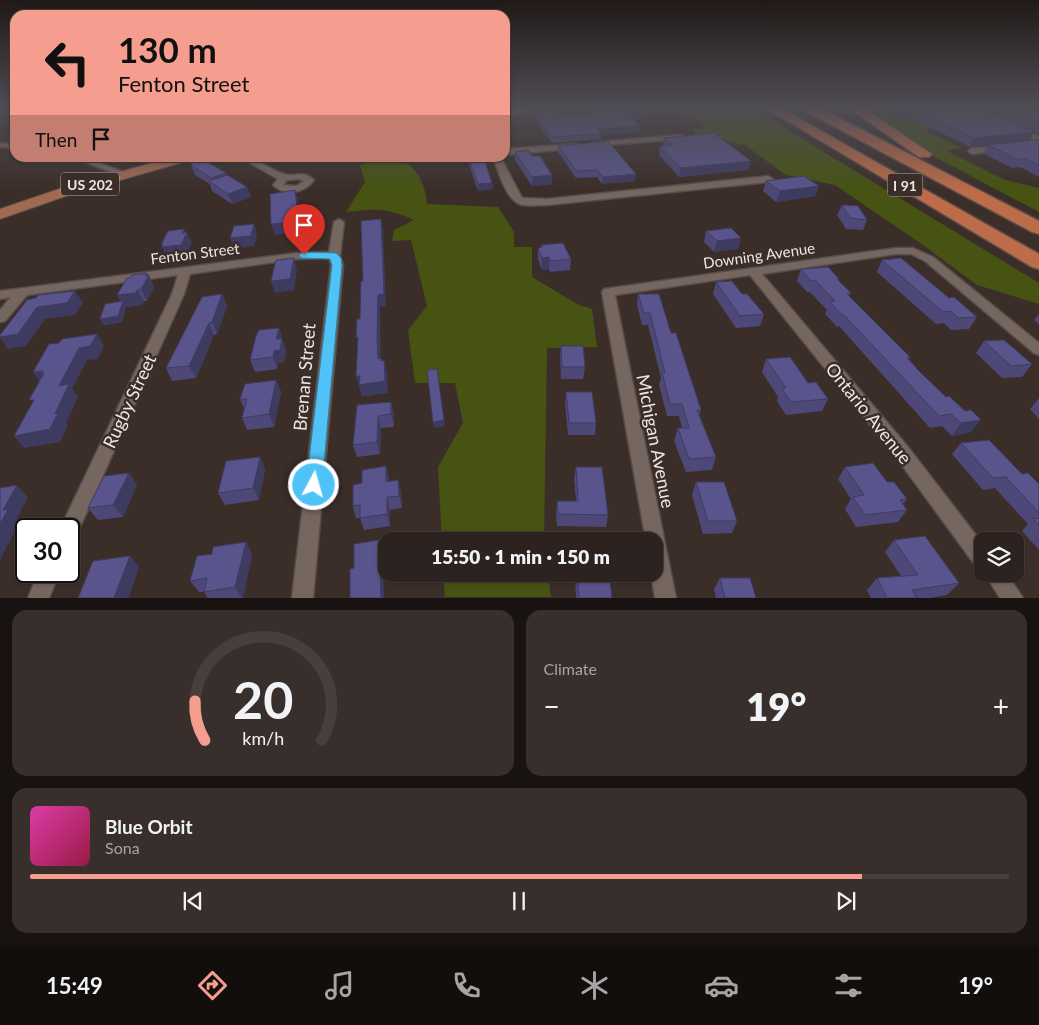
<!DOCTYPE html>
<html lang="en">
<head>
<meta charset="utf-8">
<style>
	:root { --surface:#2c221f; --page:#382f2c; --text:#f1f3f6; --muted:#a6a4a4; --line:#483f3d; --accent:#f59d8e }
	body { margin:0; font-family:Lato,sans-serif; background:var(--page); color:var(--text); height:100vh; display:flex; flex-direction:column; font-size:19px; white-space:nowrap }
	* { box-sizing:border-box; margin:0 }
	p { font-size:16px; color:var(--muted) }
	.icon { flex:none; width:28px; height:28px; fill:none; stroke:currentColor; stroke-width:2; stroke-linecap:round; stroke-linejoin:round }
	.map { position:relative; height:598px; overflow:hidden }
	.panel { display:flex; flex-direction:column; gap:12px; padding:12px; background:#181311; flex:1 }
	.panel>* { flex:none }
	.banner { position:absolute; left:10px; top:10px; width:500px; height:152px; border-radius:15px; box-shadow:0 1px 4px #0004,0 0 0 1px var(--line); background:#f59d8e; color:#111; overflow:hidden }
	.buttons { position:absolute; left:974px; top:532px; display:grid; gap:10px }
	.buttons a { display:grid; place-items:center; width:50px; height:50px; border-radius:10px; background:var(--surface); box-shadow:0 1px 4px #0004,0 0 0 1px var(--line); font-size:25px }
	.speed { position:absolute; left:15px; top:518px; display:flex; gap:10px; font-size:25px; font-weight:700; text-align:center }
	.speed>* { display:grid; place-content:center; width:65px; height:65px; border-radius:50%; background:var(--surface); box-shadow:0 1px 4px #0004,0 0 0 1px var(--line); line-height:1 }
	.speed .limit { border:2px solid #111; border-radius:8px; background:#fff; color:#111 }
	.pin { position:absolute; display:grid; place-items:center; width:42px; height:42px; color:#fff; margin:-51px -21px; border-radius:50% 50% 50% 0; rotate:-45deg; box-shadow:0 0 5px #0007 }
	.pin .icon { rotate:45deg }
	.me { position:absolute; width:55px; margin:-28px; rotate:6deg; stroke-linejoin:round; filter:drop-shadow(0 0 4px #0008) }
	.turn { display:flex; align-items:center; gap:18px; height:105px; padding:0 25px; font-size:22px }
	.turn .icon { width:65px; height:65px; stroke-width:2.5 }
	.turn b { display:block; font-size:35px; line-height:42px }
	.then { display:flex; align-items:center; height:48px; padding:0 25px; background:#0003; gap:10px; font-size:19px }
	.big { font-size:38px; font-weight:800; line-height:1.1 }
	.panel .tile { flex:1; display:flex; flex-direction:column; justify-content:center; gap:8px; min-width:0; padding:0 18px; border-radius:15px; background:var(--page) }
	.panel .dial { align-items:center; gap:0 }
	.dial svg { height:130px; overflow:visible; fill:none; stroke:var(--line); stroke-width:7; stroke-linecap:round; text-anchor:middle }
	.dial text { fill:var(--text); stroke:none }
	.song { display:flex; align-items:center; gap:15px }
	.cover { width:60px; height:60px; border-radius:8px; background:linear-gradient(135deg,hsl(320 70% 55%),hsl(340 70% 35%)) }
	.played { height:5px; border-radius:2px; background:linear-gradient(90deg,var(--accent) 85%,var(--line) 85%) }
	.keys { display:flex; justify-content:space-around; direction:ltr }
	.heat { display:flex; justify-content:space-between; align-items:center; font-size:28px; direction:ltr }
	.panel .tiles { flex:1; display:grid; gap:12px; grid-template-columns:1fr 1fr }
	.tile:last-child { grid-column:span 2 }
	.trip { position:absolute; left:378px; top:532px; width:285px; height:50px; border-radius:15px; background:var(--surface); box-shadow:0 1px 4px #0004,0 0 0 1px var(--line); font-weight:800; line-height:50px; text-align:center }
	.tab-bar { display:flex; height:80px; justify-content:space-around; align-items:center; background:#120e0c; color:var(--muted) }
	.tab-bar .icon { width:35px; height:35px }
	.tab-bar .on { color:var(--accent) }
	.tab-bar b { font-size:22px; color:var(--text) }
	.map>svg:first-child { display:block }
</style>
</head>
<body>
<div class="map">
<svg width="1039" height="598" viewBox="0 0 1039 598">
	<rect width="100%" height="100%" fill="#3b2e29"/>
	<path fill="#465313" d="M694,107H750L1039,283V304L977,285L923,245L835,185L786,175L745,145L696,134L693,129L706,128L700,120L680,114Z
		M859,107H877L901,119L918,118L933,123L926,131L961,148L947,151L1005,180L1039,188V212L935,157Z
		M387,158C414,158 425,181 427,204L498,207L514,232V247H532V277L577,304L592,309L597,347L547,348L544,541H442L438,467L463,423L455,383H415L408,330L427,306L411,240L392,241L394,230L414,220C384,207 377,209 346,212L365,182L360,165Z
		M443,574H548L551,597H445Z"/>
	<g fill="none" stroke-linecap="round" stroke-linejoin="round">
		<defs>
			<path id="street" d="M552,107H582L578,109L505,115V111Z
				M1013,128H1019L1039,136V141L1013,132Z
				M679,135H682V139L595,146L591,144L595,142Z
				M0,143L15,144V148L0,147Z
				M575,144H578V148L505,155V149Z
				M1001,146H1004V150L972,154L968,151L972,148Z
				M74,158H85L129,174L128,176H122Z
				M241,158C257,156 269,170 284,174C295,178 302,169 314,180C305,193 285,197 273,185L278,179ZM299,179L304,181L296,186L283,185L287,180Z
				M493,158H501L522,198L547,199L768,176L773,179L768,182L547,205C539,205 530,206 522,205C506,201 499,172 493,158Z
				M339,219L344,222L340,256L343,265L313,598H292L331,265L329,258L297,259L190,274L184,294L76,536L69,539V529H60L172,294L178,275L27,295L5,321L0,322V310L11,297L0,299V291L297,253L329,252L334,222Z
				M896,248H913L933,257L1039,343V355L1034,353L925,261L911,254H896L762,274L908,447L982,543V567L975,565L896,457L750,275L615,295L676,598H655L651,574H654V541H646L602,292L604,289Z
				M39,571H60L49,598H28Z
				M985,574H1007L1023,598H1000Z"/>
			<path id="primary" d="M170,158H188L187,161L72,194L0,219V209L62,188Z"/>
			<path id="highway" d="M764,107H779L1039,254V269L1032,267Z
				M802,107H818L1039,221V234L1032,232L803,110Z
				M847,107H862L932,154L929,157H919Z"/>
		</defs>
		<use href="#street" stroke="#574c48" stroke-width="3"/>
		<use href="#primary" stroke="#574c48" stroke-width="2"/>
		<use href="#highway" stroke="#574c48" stroke-width="3"/>
		<use href="#street" fill="#756660" fill-rule="evenodd"/>
		<use href="#primary" fill="#a06a52" fill-rule="evenodd"/>
		<use href="#highway" fill="#bd6c49" fill-rule="evenodd"/>
	</g>
	<path fill="#4d4878" d="M15,107V113H12L9,108Z
		M882,107H1039V134L1034,132L970,147L909,117H904Z
		M586,108L644,119L634,120L639,132L601,135V139L552,143L533,117V111L560,116L586,114Z
		M664,138L751,161L748,170L679,177L659,155L660,146H663Z
		M1039,139V177L1020,167L1012,168L983,153L988,145Z
		M558,146L636,174L635,181L602,184L597,177L576,178L558,152Z
		M515,152L532,156L552,184L532,186L515,160Z
		M283,158H311L296,164Z
		M467,158H484L492,183L493,189L478,191Z
		M191,165L226,173V175L247,187L251,197L232,204L212,191L210,184L195,175Z
		M766,181L819,186L815,196L776,202L763,191Z
		M842,205L867,220L863,230L846,229L837,215Z
		M706,231L738,249L714,252L704,242Z
		M541,245L571,259L570,270L550,272L549,269L542,270L538,259V248H541Z
		M882,260L949,298L977,317L969,329L951,330L944,323L936,324L877,272Z
		M801,269L839,279L838,281L851,293L849,296L910,357L909,359L971,432L952,436L942,426L930,428L839,326L837,327L825,314L827,310L810,292H807L797,281Z
		M148,275L154,287L147,301H144L142,305L126,307L122,322L104,325L100,319L120,302Z
		M716,282L764,314L760,326L736,328L713,294Z
		M222,294L227,306L217,334L214,335L196,378L172,381L166,368Z
		M638,294L671,333L701,410L699,417L716,457L712,470L686,472L674,441L678,428H682L679,416H667L659,385L661,378L648,325H642L637,305Z
		M1039,314V324L1034,320Z
		M279,328L286,351L284,362L278,363L277,369L255,372L250,360Z
		M984,341L1032,364L1022,377L1002,378L976,353Z
		M561,346L585,367L583,379H561L560,358Z
		M766,359L808,383L828,399L822,411L786,415L777,401L778,397L762,372Z
		M276,380L281,392L274,427L247,430L242,418L244,408L240,399Z
		M566,392L596,423L595,435H568L565,404Z
		M1039,398V419L1030,409Z
		M391,402L394,414V427L381,428L380,454L357,457L353,445L357,405Z
		M961,443L1022,474L1039,484V550L1022,531L1028,524L995,488L983,490L952,454Z
		M260,457L265,469L259,500L225,505L218,493Z
		M386,466L389,478V482L398,480L401,492L402,508L390,510V526L364,530L360,518H356L353,506L362,483Z
		M576,467L608,515L606,527L557,526L556,513L557,501H576L574,479Z
		M845,467L887,482L907,499L903,504L907,510L898,522L856,527L845,509L851,499L838,479Z
		M129,473L137,485L123,517L98,520L88,508Z
		M696,482L737,521L732,533L703,534L692,495Z
		M894,540L959,583L947,595L930,598H871L867,590L877,578L901,576L885,552Z
		M246,542L252,554L243,598H208L204,592H199L190,581L212,554Z
		M575,574H609L612,598H576Z
		M720,578L756,598H716L714,589Z"/>
	<path fill="#3e3b61" d="M913,109L909,117H904L907,110Z
		M645,113L644,119L628,120L629,114Z
		M640,126L639,132L601,135V134L598,129Z
		M1034,132L1030,140L970,147L974,138Z
		M294,158H311L296,164Z
		M751,161L748,170L679,177L681,168Z
		M226,173L229,183L214,185L211,178Z
		M636,174L635,181L602,184L603,177Z
		M552,175V184L532,186V177Z
		M492,183L493,189L478,191V184Z
		M819,186L815,196L776,202L780,191Z
		M247,187L251,197L232,204L228,194Z
		M295,190L298,201L301,227L298,216Z
		M313,215L316,225L314,239L295,241L293,233L275,235L271,224Z
		M381,219L383,230L386,306L380,307L381,371L378,359L377,337L378,295Z
		M254,224L257,235L254,246L234,249L230,238Z
		M184,229L186,234L187,232L192,243L186,256L167,258L161,245L182,233Z
		M741,238L738,249L714,252L717,241Z
		M549,257V269L542,270V258Z
		M294,258L297,270L294,290L275,293L271,281Z
		M147,273L148,276L149,275L154,287L147,301L141,289Z
		M137,290L144,301L142,305L126,307L122,322L104,325L100,319L122,305L117,295Z
		M75,291L83,303L75,315L45,319L26,346L8,349L0,338V337L37,307Z
		M222,294L227,306L217,334L212,322Z
		M209,323L214,335L196,378L189,366Z
		M279,328L286,351L284,362L278,363L277,369L273,357Z
		M97,334L104,346L98,359L87,360L72,389L78,397L66,423L68,425L60,442L24,448L14,436L55,414L59,386L79,348Z
		M384,360L387,373L388,393L362,397L356,376Z
		M43,371L52,383L42,385L33,372Z
		M276,380L281,392L274,427L269,414Z
		M391,402L394,414V427L391,414Z
		M378,416L381,428L380,454L377,442Z
		M444,420L445,426L434,428L433,422Z
		M981,420L971,432L952,436L961,423Z
		M260,457L265,469L259,500L253,488Z
		M386,466L389,478V495L386,482Z
		M129,473L137,485L123,517L113,505Z
		M398,480L401,492L402,508L399,496Z
		M17,485L28,498L17,518L20,521L0,560V524L3,510Z
		M387,497L390,510V526L387,514Z
		M379,540L383,552L384,598H381Z
		M246,542L252,554L243,598H242L235,587Z
		M130,556L139,567L129,598H114Z"/>
	<path fill="#59548b" stroke="#3e3b61" d="M593,107H638L645,113L629,114L640,126L598,129L601,134L552,137L533,111L555,109L560,116L591,113L586,108Z
		M901,107H975L1034,132L974,138L913,109L907,110Z
		M995,107H1039V124Z
		M15,117V126L12,118Z
		M714,133L751,161L681,168L660,146L673,145L664,138Z
		M1039,139V165L1025,159H1017L988,145Z
		M608,141L636,174L603,177L597,170L577,171L558,146Z
		M528,150L532,156H540L552,175L532,177L515,152Z
		M195,158H201L226,173L211,178L191,165Z
		M469,158H484L492,183L478,184Z
		M227,175L247,187L228,194L209,181Z
		M804,176L819,186L780,191L766,181Z
		M295,190L298,216L313,215L311,228L292,230L293,222L271,224L270,194Z
		M842,205L858,206L867,220L850,218Z
		M381,219L384,294L378,295L377,337L378,359L381,358V361L384,360L385,381L359,385L360,376H356L358,337L356,338L357,319H360L361,281H363L361,221Z
		M254,224L251,236L230,238L234,226Z
		M731,228L741,238L717,241L706,231Z
		M184,229L182,233L187,232L181,245L162,247L163,244L161,245L168,231Z
		M563,243L571,259L551,261L549,257L542,258L538,248L542,247L541,245Z
		M294,258L290,279L271,281L276,260Z
		M901,258L949,298L954,297L977,317L958,318L951,311L943,312L882,260Z
		M828,267L839,279H837L851,293L847,294L910,357L907,358L919,371L946,397L949,396L965,411L971,410L981,420L961,423L951,414L939,416L844,315H842L830,302L835,301L815,280L811,281L801,269Z
		M147,273L145,276L149,275L141,289L137,290L136,293L117,295L127,278H130L132,275Z
		M732,281L742,294H747L764,314L740,316L716,282Z
		M75,291L67,303L37,307L18,334L0,337V335L27,300L36,298L38,295Z
		M222,294L212,322L209,323L189,366L166,368L202,297Z
		M638,294H659L671,333H676L701,410H697L716,457L689,459L678,428H689L682,404H670L662,373H665L650,313H644Z
		M123,301L118,316L100,319L105,304Z
		M279,328L276,339H282L280,350L274,351L273,357L250,360L256,336L259,330Z
		M97,334L90,346L79,348L59,386L69,384L55,414L58,413L50,429L14,436L34,400H29L44,373L42,374L43,371L33,372L49,344L59,343L62,339Z
		M1004,340L1032,364L1011,366L984,341Z
		M561,346H583L585,367H562Z
		M790,357L808,383L816,382L828,399L791,402L782,389L786,388L766,359Z
		M437,369L444,420L433,422L427,370Z
		M276,380L269,414L242,418L247,399H240L245,384Z
		M566,392H592L596,423H569Z
		M391,402V414L378,416L377,442L353,445L357,405Z
		M989,440L1022,474L1028,473L1039,484V513L1006,477L993,478L961,443Z
		M260,457L253,488L218,493L226,461Z
		M873,463L887,482H894L907,499L900,500L907,510L865,515L853,497L864,495L845,467Z
		M386,466V482L398,480L399,496L387,497V514L360,518V505L353,506V485L362,483V470Z
		M576,467H602L608,515L558,514L557,501H578Z
		M129,473L113,505L88,508L104,476Z
		M696,482H724L737,521H708Z
		M17,485L3,510L8,509L0,524V488Z
		M1039,518V525L1033,519Z
		M925,536L959,583L912,590L917,598H887L877,578L918,575L894,540Z
		M379,540L381,598H350V569L354,568V544Z
		M246,542L235,587L204,592L207,578L190,581L197,556L212,554L213,547Z
		M130,556L114,598H78L93,561Z
		M577,574H609L612,598H579Z
		M720,578H750L756,598H725Z"/>
	<linearGradient id="sky" x2="0" y2="1"><stop stop-color="#201917"/><stop offset="0.56" stop-color="#4f4c54"/><stop offset="1" stop-color="#4f4c54" stop-opacity="0"/></linearGradient>
	<rect width="1039" height="191" fill="url(#sky)"/>
	<path fill="#4fc3f7" stroke="#337fa1" d="M304,252L336,253L341,258L342,265L322,485L319,490L314,492L308,490L306,485L332,265L330,259L301,258L299,255L301,253Z"/>
	<g text-anchor="middle" dominant-baseline="central" stroke-width="5" stroke-linejoin="round" paint-order="stroke">
		<g fill="#3b2e29" stroke="#b9afab" stroke-width="1">
			<rect x="61" y="172.5" width="58" height="23" rx="4"/>
			<rect x="887.5" y="173.5" width="35" height="23" rx="4"/>
		</g>
		<g font-size="14" font-weight="bold" fill="#efe6e3">
			<text x="90" y="184">US 202</text>
			<text x="905" y="185">I 91</text>
		</g>
		<g font-size="15" fill="#efe6e3" stroke="#3b2e29">
			<text transform="translate(195 253) rotate(-7)">Fenton Street</text>
			<text transform="translate(759 255) rotate(-8)">Downing Avenue</text>
		</g>
		<g font-size="18" fill="#efe6e3" stroke="#3b2e29">
			<text transform="translate(304 377) rotate(-85)">Brenan Street</text>
			<text transform="translate(129 401) rotate(-65)">Rugby Street</text>
			<text transform="translate(869 413) rotate(51)">Ontario Avenue</text>
			<text transform="translate(656 441) rotate(79)">Michigan Avenue</text>
		</g>
	</g>
</svg>
<div class="buttons">
<a><svg class="icon" aria-label="layers" viewBox="0 0 24 24"><path d="M12 4l9 5-9 5-9-5zM3 14l9 5 9-5"/></svg></a>
</div>
<div class="speed"><div class="limit">30</div></div>
<div class="pin" style="left:304px;top:255px;background:#d93025"><svg class="icon" aria-label="arrive" viewBox="0 0 24 24"><path d="M6 21V4h12l-3 4 3 4H6"/></svg></div>
<svg class="me" style="left:314px;top:485px" viewBox="-20 -20 40 40"><circle r="17" fill="#4fc3f7" stroke="#fff" stroke-width="3"/><path d="M0-11L8 9 0 5-8 9z" fill="#fff"/></svg>
<div class="trip">15:50 · 1 min · 150 m</div>
<div class="banner">
<div class="turn"><svg class="icon" aria-label="left" viewBox="0 0 24 24"><path d="M17 20v-9H6M10 6l-5 5 5 5"/></svg><div><b>130 m</b>Fenton Street</div></div>
<div class="then">Then<svg class="icon" aria-label="arrive" viewBox="0 0 24 24"><path d="M6 21V4h12l-3 4 3 4H6"/></svg></div>
</div>
</div>
<section class="panel">
<div class="tiles">
<div class="tile dial"><svg viewBox="0 0 100 80">
<path d="M14 69A42 42 0 1 1 86 69"/>
<path d="M14 69A42 42 0 0 1 8 45" stroke="#f59d8e"/>
<text x="50" y="56" font-size="32" font-weight="700">20</text>
<text x="50" y="72" font-size="11">km/h</text>
</svg></div>
<div class="tile"><p>Climate</p>
<div class="heat"><a>−</a><b class="big">19°</b><a>+</a></div>
</div>
<div class="tile">
<div class="song"><i class="cover"></i><div><b>Blue Orbit</b><p>Sona</p></div></div>
<div class="played"></div>
<div class="keys"><svg class="icon" aria-label="previous" viewBox="0 0 24 24"><path d="M18 5L8 12l10 7zM5 5v14"/></svg><svg class="icon" aria-label="pause" viewBox="0 0 24 24"><path d="M8 5v14M16 5v14"/></svg><svg class="icon" aria-label="next" viewBox="0 0 24 24"><path d="M6 5l10 7-10 7zM19 5v14"/></svg></div>
</div>
</div>
</section>
<nav class="tab-bar">
<b>15:49</b>
<svg class="icon on" aria-label="directions" viewBox="0 0 24 24"><path d="M12 3l9 9-9 9-9-9zM9 14v-3h6M13 9l2 2-2 2"/></svg>
<svg class="icon" aria-label="music" viewBox="0 0 24 24"><path d="M9 18V5l10-2v13"/><circle cx="6" cy="18" r="3"/><circle cx="16" cy="16" r="3"/></svg>
<svg class="icon" aria-label="phone" viewBox="0 0 24 24"><path d="M5 4h4l2 5-3 2q2 4 5 5l2-3 5 2v4C11 20 4 13 5 4z"/></svg>
<svg class="icon" aria-label="climate" viewBox="0 0 24 24"><path d="M12 3v18M4 7l16 10M4 17L20 7"/></svg>
<svg class="icon" aria-label="car" viewBox="0 0 24 24"><path d="M5 17H2v-5l4-1 3-4h7l3 4 3 1v5h-3M9 17h6M6 11h13"/><circle cx="7" cy="17" r="2"/><circle cx="17" cy="17" r="2"/></svg>
<svg class="icon" aria-label="filters" viewBox="0 0 24 24"><path d="M4 7h16M4 17h16"/><circle cx="9" cy="7" r="2"/><circle cx="15" cy="17" r="2"/></svg>
<b>19°</b>
</nav>
</body>
</html>
